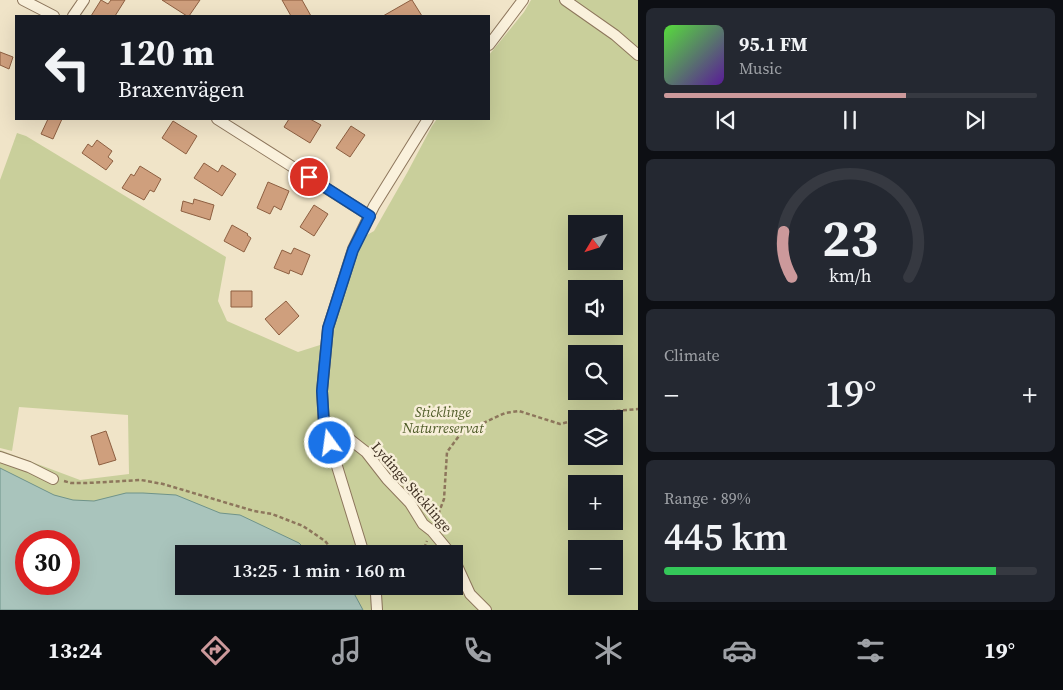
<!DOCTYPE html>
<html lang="en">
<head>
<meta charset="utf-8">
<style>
	:root { --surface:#171b24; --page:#242831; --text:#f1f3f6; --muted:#9ea1a6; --line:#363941; --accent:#cc999b }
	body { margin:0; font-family:"Source Serif 4",serif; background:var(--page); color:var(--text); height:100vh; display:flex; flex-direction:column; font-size:19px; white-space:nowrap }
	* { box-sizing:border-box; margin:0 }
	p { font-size:16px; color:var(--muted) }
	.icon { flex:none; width:28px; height:28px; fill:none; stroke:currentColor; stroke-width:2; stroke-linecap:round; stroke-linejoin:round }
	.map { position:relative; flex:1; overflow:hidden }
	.details { display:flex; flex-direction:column; gap:8px; padding:8px; background:#0d0f14; width:425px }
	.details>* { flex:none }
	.hud { position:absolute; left:15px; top:15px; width:475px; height:105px; border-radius:0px; box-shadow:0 5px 20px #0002; background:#171b24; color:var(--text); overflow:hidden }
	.needle { width:32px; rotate:232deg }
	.buttons { position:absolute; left:568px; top:215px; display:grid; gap:10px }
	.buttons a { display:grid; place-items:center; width:55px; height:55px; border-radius:0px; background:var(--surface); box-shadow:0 5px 20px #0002; font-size:25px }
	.speed { position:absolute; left:15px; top:530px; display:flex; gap:10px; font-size:25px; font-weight:700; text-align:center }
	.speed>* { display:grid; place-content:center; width:65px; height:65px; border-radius:50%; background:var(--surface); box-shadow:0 5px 20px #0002; line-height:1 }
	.speed .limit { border:8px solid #d22; background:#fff; color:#111 }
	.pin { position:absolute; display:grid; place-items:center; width:42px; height:42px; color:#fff; margin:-21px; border:2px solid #fff; border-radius:50%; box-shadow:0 1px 5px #0007 }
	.me { position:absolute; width:55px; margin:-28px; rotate:346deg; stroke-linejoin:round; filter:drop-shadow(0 0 4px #0008) }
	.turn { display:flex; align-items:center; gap:18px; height:105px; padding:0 20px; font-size:22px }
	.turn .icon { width:65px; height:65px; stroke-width:2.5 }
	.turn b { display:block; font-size:35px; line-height:42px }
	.big { font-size:38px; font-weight:600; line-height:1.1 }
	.details .widget { flex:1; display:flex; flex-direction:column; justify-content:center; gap:8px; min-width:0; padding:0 18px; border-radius:8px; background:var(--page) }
	.details .dial { align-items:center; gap:0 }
	.dial svg { height:130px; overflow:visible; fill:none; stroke:var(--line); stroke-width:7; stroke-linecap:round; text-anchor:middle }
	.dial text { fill:var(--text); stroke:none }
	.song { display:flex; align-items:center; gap:15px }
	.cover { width:60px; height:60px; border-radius:8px; background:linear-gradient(135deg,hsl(110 70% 55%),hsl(270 70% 35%)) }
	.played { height:5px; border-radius:2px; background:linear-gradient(90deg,var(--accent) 65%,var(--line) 65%) }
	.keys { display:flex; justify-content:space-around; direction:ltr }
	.heat { display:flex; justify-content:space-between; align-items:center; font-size:28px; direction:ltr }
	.charge { height:8px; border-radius:4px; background:linear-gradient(90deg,#34c759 89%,var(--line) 0) }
	.trip { position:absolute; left:175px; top:545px; width:288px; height:50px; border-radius:0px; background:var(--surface); box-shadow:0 5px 20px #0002; font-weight:600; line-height:50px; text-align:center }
	.tab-bar { display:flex; height:80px; justify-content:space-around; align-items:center; background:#090b0e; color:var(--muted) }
	.tab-bar .icon { width:35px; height:35px }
	.tab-bar .on { color:var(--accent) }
	.tab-bar b { font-size:22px; color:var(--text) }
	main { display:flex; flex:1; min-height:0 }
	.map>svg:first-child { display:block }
</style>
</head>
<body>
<main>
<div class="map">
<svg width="638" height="610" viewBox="0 0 638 610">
	<rect width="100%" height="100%" fill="#f0e4c8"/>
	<path fill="#c9cf9b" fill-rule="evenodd" d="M531,0H638V610H353L335,586H454V554H295L94,503L60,500L0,468V450L80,480L129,474L128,415L19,407L12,451L0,448V180L17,133L26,136L226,257L218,301L227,321L298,352L320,345L329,349L332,345L328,338L351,265L367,235L374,231L407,173L432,126L437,119H489V55L524,12ZM576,224H614V261H576ZM576,289H614V326H576ZM576,354H614V391H576ZM576,419H614V456H576ZM576,484H614V521H576ZM576,549H614V586H576Z"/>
	<path fill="#a9c4bc" stroke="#6f938a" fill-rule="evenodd" d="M0,468L54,495L73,500L94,501L126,493H143L176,495L220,513L240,515L299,543L310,554H184V586H350L363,610H0ZM26,541H69V584H26Z"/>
	<path fill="#cf9f7d" stroke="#8d5f41" d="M101,0L108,4L111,0H125L115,16H91Z
		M162,0H200L189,16H187Z
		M282,0H302L311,16H291Z
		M411,0H412L422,16H383Z
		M0,52L13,57L9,69L0,65Z
		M48,119H62L53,139L41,134Z
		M289,119H310L321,125L310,143L284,127Z
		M173,121L197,136L186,154L162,138Z
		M351,126L365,135L350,157L336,148Z
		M97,140L112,151L108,157L113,161L106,170L82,153L88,144L92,147Z
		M204,163L218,172L222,165L236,174L222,196L194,178Z
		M140,166L161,179L154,192L150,190L144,200L122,188L131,174L134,176Z
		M268,182L289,191L281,210L274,206L270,214L257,208Z
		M194,199L214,205L210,220L181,211L183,201L193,204Z
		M314,205L328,214L314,236L300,227Z
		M232,225L248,234L247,235L251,238L244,252L224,241Z
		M294,248L310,255L302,275L290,270L289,274L274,268L282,250L291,254Z
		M231,291H252V307H231Z
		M286,301L299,316L279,335L265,319Z
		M106,431L116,460L99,465L91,436Z"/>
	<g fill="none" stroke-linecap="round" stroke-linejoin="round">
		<defs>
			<path id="minor" d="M23,0L54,16
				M565,0L615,35L638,55
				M73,16L84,0
				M489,45L523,0
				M217,119L370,216
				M324,424L343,434L366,452L387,479L410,503L423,524L432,531L451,554
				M0,457L29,467L53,479
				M364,554L324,424L322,391L328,328L353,249L374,206L428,119
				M454,559L470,594L486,610
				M373,586L376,594L377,610"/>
		</defs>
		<use href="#minor" stroke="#8d765c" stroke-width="12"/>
		<path stroke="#8d765c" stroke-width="2.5" stroke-dasharray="4 2.5" stroke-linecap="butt" d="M579,419L591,413L638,409
			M64,481L71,483H87L141,480L163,484L254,511L272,514L303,526L325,541L336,554
			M436,520L444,499L447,452L459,436L466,431L505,413L519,411L560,424L576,420
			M422,554L427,541
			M386,591L396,586"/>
		<use href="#minor" stroke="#faf1dc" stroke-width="10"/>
	</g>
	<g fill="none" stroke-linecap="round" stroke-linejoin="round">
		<defs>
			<path id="route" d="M309,177L370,216L353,250L328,328L322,391L324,424L330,443"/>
		</defs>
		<use href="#route" stroke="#114b97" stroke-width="12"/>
		<use href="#route" stroke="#1a73e8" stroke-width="9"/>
	</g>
	<g text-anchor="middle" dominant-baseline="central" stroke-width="5" stroke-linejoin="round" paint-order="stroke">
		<g font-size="14" font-style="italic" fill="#4d5a26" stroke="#f7eed8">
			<text x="443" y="412">Sticklinge<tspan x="443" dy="16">Naturreservat</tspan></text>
		</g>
		<g font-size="14" fill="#3d2e20" stroke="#f7eed8">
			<text transform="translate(412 487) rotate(49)">Lydinge Sticklinge</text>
		</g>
	</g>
</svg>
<div class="buttons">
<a><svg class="needle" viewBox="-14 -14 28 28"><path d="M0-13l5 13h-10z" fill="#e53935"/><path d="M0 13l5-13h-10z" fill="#9ea1a6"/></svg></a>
<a><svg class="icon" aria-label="sound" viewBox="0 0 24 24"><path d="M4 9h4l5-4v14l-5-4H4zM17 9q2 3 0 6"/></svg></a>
<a><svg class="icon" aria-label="search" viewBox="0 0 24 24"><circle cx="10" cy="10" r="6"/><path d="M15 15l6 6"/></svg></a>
<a><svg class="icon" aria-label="layers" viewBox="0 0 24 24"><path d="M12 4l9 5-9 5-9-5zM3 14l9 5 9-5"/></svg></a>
<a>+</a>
<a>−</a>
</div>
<div class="speed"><div class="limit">30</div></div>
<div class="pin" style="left:309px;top:177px;background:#d93025"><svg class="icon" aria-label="arrive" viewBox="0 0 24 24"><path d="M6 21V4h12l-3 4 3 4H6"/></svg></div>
<svg class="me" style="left:330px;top:443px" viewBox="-20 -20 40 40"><circle r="17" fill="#1a73e8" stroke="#fff" stroke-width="3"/><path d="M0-11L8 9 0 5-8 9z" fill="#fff"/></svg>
<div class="trip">13:25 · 1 min · 160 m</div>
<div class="hud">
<div class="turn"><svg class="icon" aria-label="left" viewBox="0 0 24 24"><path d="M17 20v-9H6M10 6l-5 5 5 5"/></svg><div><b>120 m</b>Braxenvägen</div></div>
</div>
</div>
<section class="details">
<div class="widget">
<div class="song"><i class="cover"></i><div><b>95.1 FM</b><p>Music</p></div></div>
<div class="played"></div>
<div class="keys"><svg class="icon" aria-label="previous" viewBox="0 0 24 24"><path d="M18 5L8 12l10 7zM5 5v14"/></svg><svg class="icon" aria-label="pause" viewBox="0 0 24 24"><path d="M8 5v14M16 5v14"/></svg><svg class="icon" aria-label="next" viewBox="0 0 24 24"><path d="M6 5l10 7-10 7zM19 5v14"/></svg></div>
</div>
<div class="widget dial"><svg viewBox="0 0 100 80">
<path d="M14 69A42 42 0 1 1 86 69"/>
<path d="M14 69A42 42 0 0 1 9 41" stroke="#cc999b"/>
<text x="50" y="56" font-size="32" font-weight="700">23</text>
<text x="50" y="72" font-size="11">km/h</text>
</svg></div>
<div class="widget"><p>Climate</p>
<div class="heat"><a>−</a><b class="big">19°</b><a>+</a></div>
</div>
<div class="widget"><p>Range · 89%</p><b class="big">445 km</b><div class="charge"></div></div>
</section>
</main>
<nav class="tab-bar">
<b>13:24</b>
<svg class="icon on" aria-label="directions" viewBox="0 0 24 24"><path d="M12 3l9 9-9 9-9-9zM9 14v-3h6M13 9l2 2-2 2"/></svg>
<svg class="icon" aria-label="music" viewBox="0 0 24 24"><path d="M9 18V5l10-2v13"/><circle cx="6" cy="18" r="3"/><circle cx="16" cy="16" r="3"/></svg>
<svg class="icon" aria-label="phone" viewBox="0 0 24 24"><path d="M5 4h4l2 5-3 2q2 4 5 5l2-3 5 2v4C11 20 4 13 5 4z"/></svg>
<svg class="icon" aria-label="climate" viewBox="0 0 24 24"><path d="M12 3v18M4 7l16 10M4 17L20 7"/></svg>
<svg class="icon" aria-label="car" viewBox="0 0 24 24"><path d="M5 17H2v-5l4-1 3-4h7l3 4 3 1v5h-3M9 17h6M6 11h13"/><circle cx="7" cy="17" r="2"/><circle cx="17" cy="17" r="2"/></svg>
<svg class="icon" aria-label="filters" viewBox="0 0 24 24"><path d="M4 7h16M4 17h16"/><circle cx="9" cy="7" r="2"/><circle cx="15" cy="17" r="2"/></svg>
<b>19°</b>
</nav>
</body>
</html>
